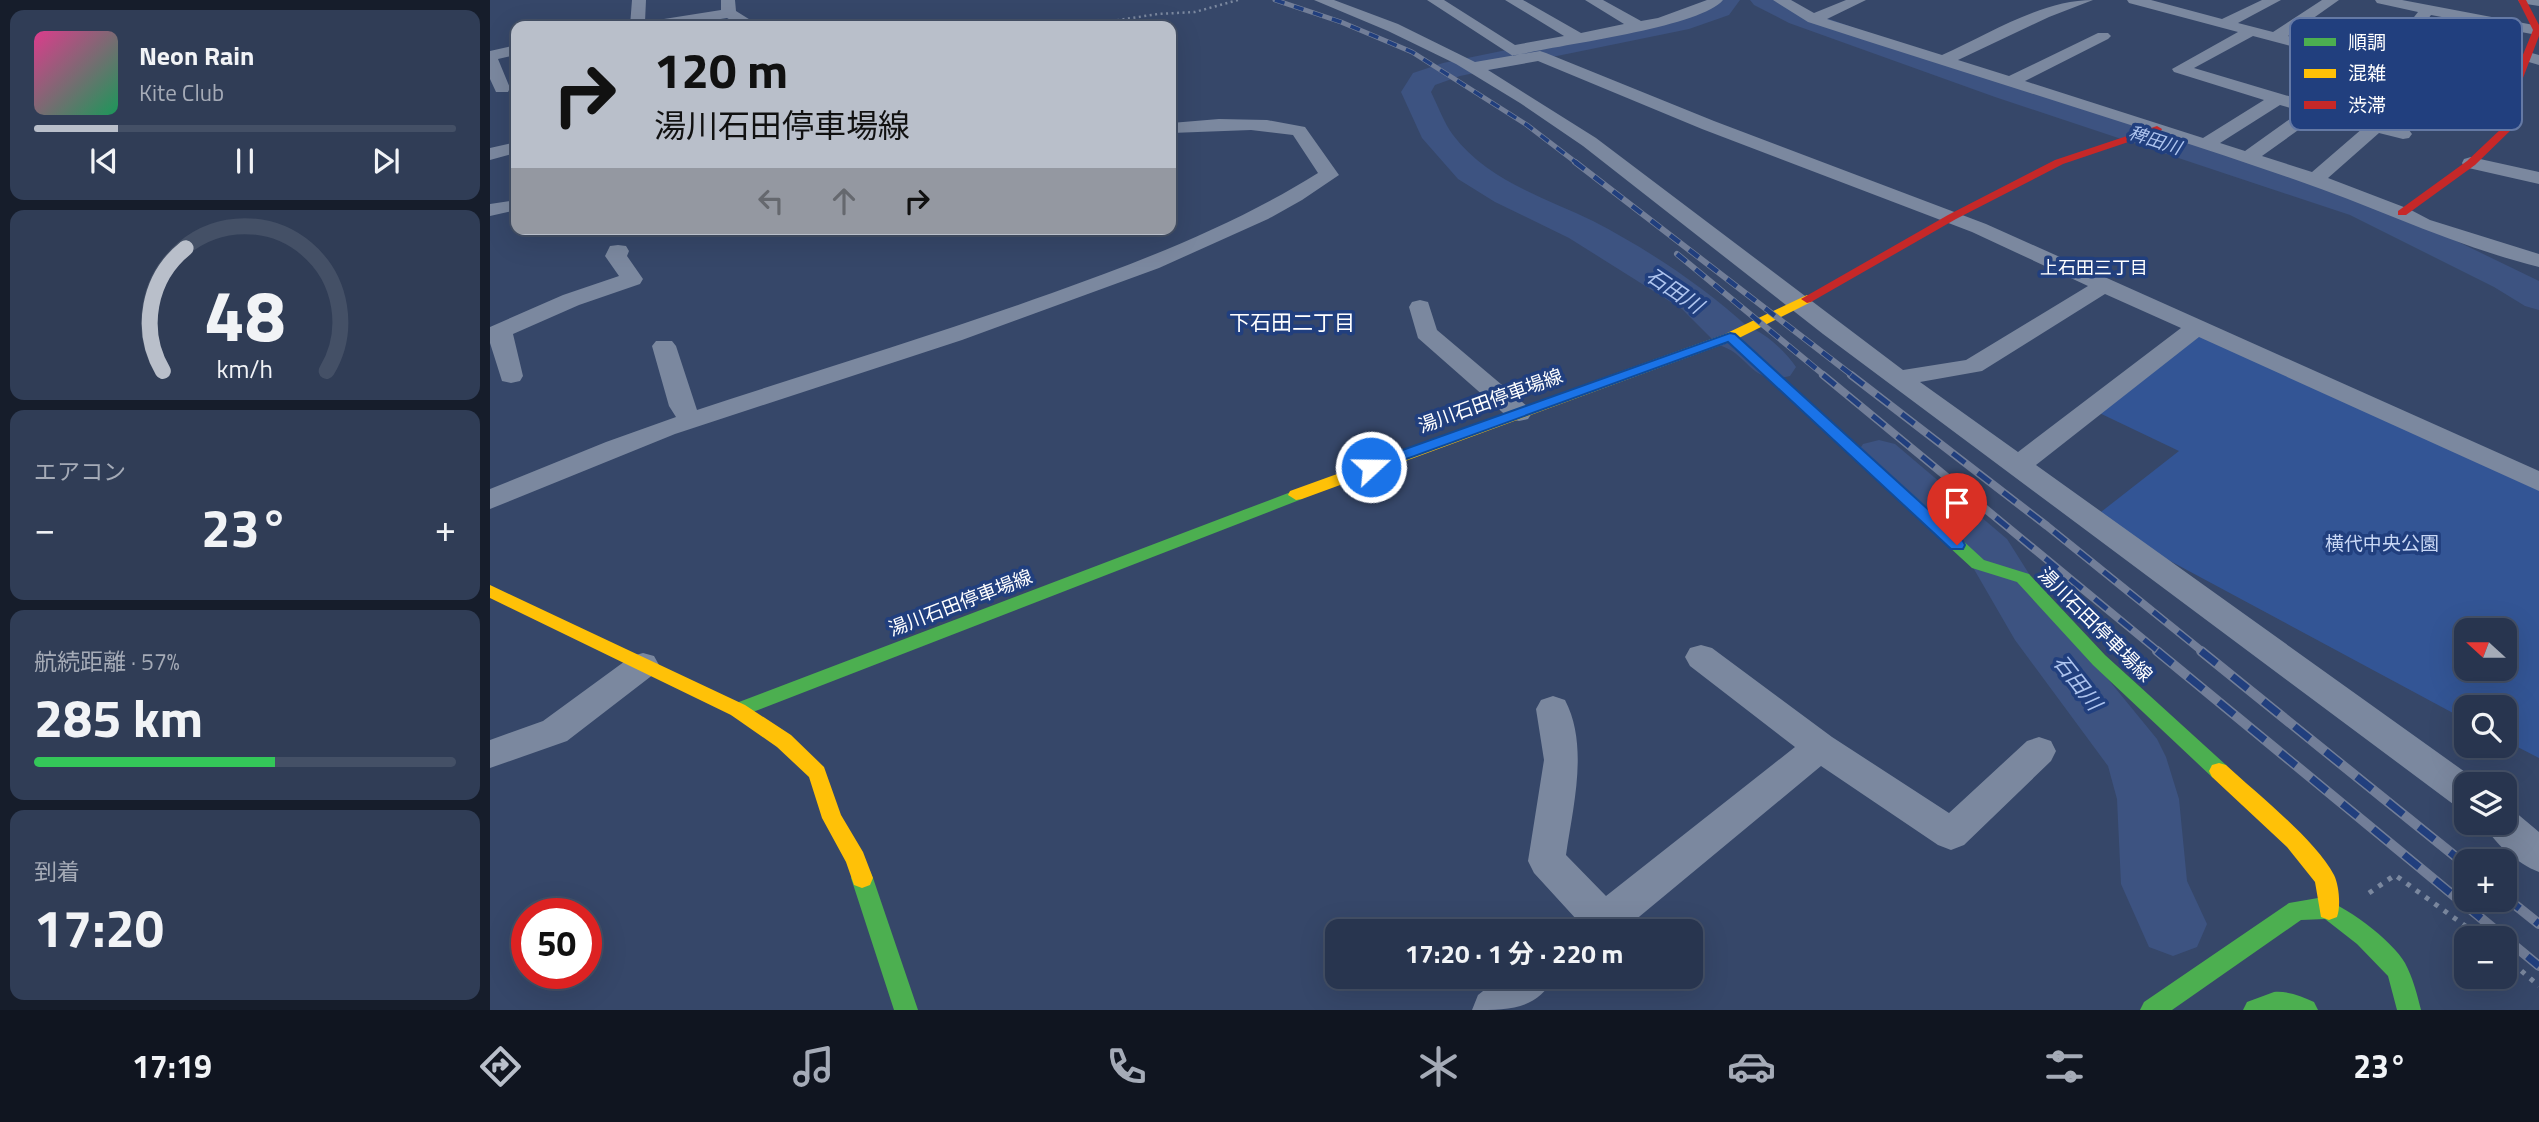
<!DOCTYPE html>
<html lang="ja">
<head>
<meta charset="utf-8">
<style>
	:root { --surface:#28354f; --page:#303d56; --text:#f1f3f6; --muted:#a5abb7; --line:#445066; --accent:#b9bfca }
	body { margin:0; font-family:"Titillium Web","Noto Sans JP",sans-serif; background:var(--page); color:var(--text); height:100vh; display:flex; flex-direction:column; font-size:26px; white-space:nowrap }
	* { box-sizing:border-box; margin:0 }
	p { font-size:23px; color:var(--muted) }
	.icon { flex:none; width:38px; height:38px; fill:none; stroke:currentColor; stroke-width:2; stroke-linecap:round; stroke-linejoin:round }
	.map { position:relative; flex:1; overflow:hidden }
	.side { display:flex; flex-direction:column; gap:10px; padding:10px; background:#161d2b; width:490px }
	.side>* { flex:none }
	.banner { position:absolute; left:21px; top:21px; width:665px; height:214px; border-radius:14px; box-shadow:0 7px 28px #0002,0 0 0 2px var(--line); background:#b9bfca; color:#111; overflow:hidden }
	.needle { width:46px; rotate:291deg }
	.controls { position:absolute; left:1964px; top:618px; display:grid; gap:14px }
	.controls a { display:grid; place-items:center; width:63px; height:63px; border-radius:14px; background:var(--surface); box-shadow:0 7px 28px #0002,0 0 0 2px var(--line); font-size:35px }
	.speed { position:absolute; left:21px; top:898px; display:flex; gap:14px; font-size:35px; font-weight:700; text-align:center }
	.speed>* { display:grid; place-content:center; width:91px; height:91px; border-radius:50%; background:var(--surface); box-shadow:0 7px 28px #0002,0 0 0 2px var(--line); line-height:1 }
	.speed .limit { border:10px solid #d22; background:#fff; color:#111 }
	.pin { position:absolute; display:grid; place-items:center; width:60px; height:60px; color:#fff; margin:-72px -30px; border-radius:50% 50% 50% 0; rotate:-45deg; box-shadow:0 0 7px #0007 }
	.pin .icon { rotate:45deg }
	.me { position:absolute; width:77px; margin:-38px; rotate:69deg; stroke-linejoin:round; filter:drop-shadow(0 0 5px #0008) }
	.turn { display:flex; align-items:center; gap:24px; height:147px; padding:0 28px; font-size:32px }
	.turn .icon { width:91px; height:91px; stroke-width:2.5 }
	.turn b { display:block; font-size:49px; line-height:60px }
	.lanes { display:flex; align-items:center; height:66px; padding:0 28px; background:#0003; justify-content:center; gap:35px; direction:ltr }
	.lanes .off { opacity:.35 }
	.big { font-size:52px; font-weight:700; line-height:1.1 }
	.side .card { flex:1; display:flex; flex-direction:column; justify-content:center; gap:10px; min-width:0; padding:0 24px; border-radius:14px; background:var(--page) }
	.side .dial { align-items:center; gap:0 }
	.dial svg { height:182px; overflow:visible; fill:none; stroke:var(--line); stroke-width:7; stroke-linecap:round; text-anchor:middle }
	.dial text { fill:var(--text); stroke:none }
	.song { display:flex; align-items:center; gap:21px }
	.cover { width:84px; height:84px; border-radius:10px; background:linear-gradient(135deg,hsl(330 70% 55%),hsl(150 70% 35%)) }
	.played { height:7px; border-radius:4px; background:linear-gradient(90deg,var(--accent) 20%,var(--line) 20%) }
	.keys { display:flex; justify-content:space-around; direction:ltr }
	.heat { display:flex; justify-content:space-between; align-items:center; font-size:38px; direction:ltr }
	.charge { height:10px; border-radius:5px; background:linear-gradient(90deg,#34c759 57%,var(--line) 0) }
	.trip { position:absolute; left:835px; top:919px; width:378px; height:70px; border-radius:14px; background:var(--surface); box-shadow:0 7px 28px #0002,0 0 0 2px var(--line); font-weight:700; line-height:70px; text-align:center }
	.menu { display:flex; height:112px; justify-content:space-around; align-items:center; background:#101520; color:var(--muted) }
	.menu .icon { width:49px; height:49px }
	.menu .active { color:var(--accent) }
	.menu b { font-size:32px; color:var(--text) }
	main { display:flex; flex:1; min-height:0 }
	.map>svg:first-child { display:block }
</style>
</head>
<body>
<main>
<section class="side">
<div class="card">
<div class="song"><i class="cover"></i><div><b>Neon Rain</b><p>Kite Club</p></div></div>
<div class="played"></div>
<div class="keys"><svg class="icon" aria-label="previous" viewBox="0 0 24 24"><path d="M18 5L8 12l10 7zM5 5v14"/></svg><svg class="icon" aria-label="pause" viewBox="0 0 24 24"><path d="M8 5v14M16 5v14"/></svg><svg class="icon" aria-label="next" viewBox="0 0 24 24"><path d="M6 5l10 7-10 7zM19 5v14"/></svg></div>
</div>
<div class="card dial"><svg viewBox="0 0 100 80">
<path d="M14 69A42 42 0 1 1 86 69"/>
<path d="M14 69A42 42 0 0 1 24 15" stroke="#b9bfca"/>
<text x="50" y="56" font-size="32" font-weight="700">48</text>
<text x="50" y="72" font-size="11">km/h</text>
</svg></div>
<div class="card"><p>エアコン</p>
<div class="heat"><a>−</a><b class="big">23°</b><a>+</a></div>
</div>
<div class="card"><p>航続距離 · 57%</p><b class="big">285 km</b><div class="charge"></div></div>
<div class="card"><p>到着</p><b class="big">17:20</b></div>
</section>
<div class="map">
<svg width="2049" height="1010" viewBox="0 0 2049 1010">
	<rect width="100%" height="100%" fill="#364769"/>
	<path fill="#335595" fill-rule="evenodd" d="M1707,327L2049,482V758L2014,740V707H1976V720L1602,519L1689,451L1601,409ZM1976,630H2014V668H1976Z"/>
	<g fill="none" stroke-linecap="round" stroke-linejoin="round">
		<path fill="#3d5381" fill-rule="evenodd" d="M1224,0H1250L1239,15L1199,29L970,76L945,85L941,92C948,106 954,123 963,135C998,181 1054,197 1103,221C1157,249 1213,286 1258,327C1275,332 1296,352 1306,367L1300,376C1259,386 1260,353 1228,345L1192,309L1079,238L1005,202L968,179L932,138L911,92L923,73L953,63L1184,16L1221,5Z
			M1260,0H1293L1317,11L1525,85L1884,201L2049,281V310L2035,306L2004,287L1860,215L1505,97L1299,23L1264,5Z
			M1389,440L1405,444L1517,539L1563,612L1667,739L1676,757L1689,799L1697,881L1717,924L1707,947L1683,956L1659,947L1631,884L1627,799L1618,766L1525,640L1481,564L1373,466L1366,455L1373,444Z"/>
		<path stroke="#7b889f" stroke-width="2.5" stroke-dasharray="2 3.5" stroke-linecap="butt" d="M589,26L668,14L705,12L748,0"/>
		<path stroke="#7b889f" stroke-width="5" stroke-dasharray="4.5 7" stroke-linecap="butt" d="M1879,893L1905,875L1992,938
			M2014,956L2049,986"/>
		<path fill="#7b889f" fill-rule="evenodd" d="M142,0H156L155,22L231,10V0H245L246,11L270,26H251L237,18L185,26H140Z
			M824,0H844L908,24L985,62L1050,51L1056,53L1224,121L1496,224L2049,471V491L1709,337L1546,465L1989,782L1976,784V808L1963,804L1333,334L1093,146L1030,103L966,64L898,31ZM1048,61L1212,129L1482,232L1598,286L1476,360L1413,370L1106,138L998,70ZM1615,294L1691,328L1528,452L1430,382L1492,371Z
			M937,0H954L1025,45L1074,36L1015,0H1033L1091,33L1134,24L1095,0H1113L1151,21L1168,18L1217,0H1233C1210,28 1065,45 1023,56Z
			M1283,0H1301L1324,13L1356,0H1376L1337,19L1452,55C1499,34 1551,0 1603,0L1559,17L1468,60L1519,76L1608,33H1618L1621,36L1618,39L1535,81L1713,138L1774,100L1684,72L1682,69L1748,32L1639,3L1637,0H1661L1732,19L1772,0H1791L1748,23L1783,32L1832,0H1849L1798,36L1890,60L1928,12L1887,3L1885,0H1912L2049,26L2047,35L1941,15L1904,64L2026,95L2029,99L2026,103L2020,104L1763,36L1704,68L1822,103L1829,98H1841L1844,102L1838,108L1883,120L1891,113H1903L1906,117L1899,124L1919,130L1922,134L1919,138L1913,139L1889,133L1838,178L1919,209L1940,220L2049,254V267C1964,246 1888,208 1806,180C1644,124 1480,75 1318,22ZM1790,105L1811,111L1755,151L1730,143ZM1828,116L1873,128L1822,172L1772,156Z
			M2028,0H2049V6L2030,3Z
			M26,45V55L8,59L20,88L18,92H6L0,79V51Z
			M2038,52L2049,55V65L2032,60L2030,57Z
			M729,119L777,120L815,127L849,175L812,200L778,219L669,268L472,340L185,434L0,509V489L116,442L186,417L179,406L162,346L166,341H182L186,346L207,410C325,371 444,335 562,293C654,260 745,225 828,173L803,135L761,130L681,133V123Z
			M26,142V153L0,160V148Z
			M1981,157L2049,172V184L1974,167L1972,163L1974,159Z
			M26,200V210L0,216V204Z
			M128,245L136,246L139,251L137,256L153,279L150,284L89,305L23,334L33,376L30,381L21,383L12,381L0,343V327L73,295L129,276L115,256L120,246Z
			M930,300L938,302L947,330L1038,407L1042,413L1038,419L1029,421L1020,419L928,338L919,307L922,302Z
			M1211,645L1222,648L1342,737L1459,813L1537,741L1549,737L1561,741L1566,751L1561,761L1474,845L1461,850L1448,845L1331,766L1132,931H1082L1087,920L1044,873L1038,861L1054,760L1046,709L1051,700L1063,696L1075,700C1099,746 1083,806 1076,855L1116,896L1305,747L1200,666L1195,657L1200,648Z
			M153,653L164,656L169,665L164,674L77,741L0,768V740L53,721L142,656Z
			M2014,807L2024,811L2049,832V872C2028,864 2003,843 1993,822H2014Z
			M1012,976H1065C1047,1010 1020,1010 982,1010L988,995Z"/>
		<path fill="#4caf50" fill-rule="evenodd" d="M806,490L812,491L814,495L812,499L255,715L248,718L241,715L239,710L241,705Z
			M1416,493L1422,494L1494,560L1539,574L1615,655L1736,765L1739,771L1736,777L1729,779L1722,777L1603,665L1527,582L1482,568L1410,502L1408,498Z
			M372,868L380,871L383,878L428,1010H404L361,878L364,871Z
			M1828,898C1852,902 1903,941 1915,963C1923,978 1927,994 1931,1010H1907L1898,976L1867,944L1835,919L1811,920L1682,1010H1650L1654,1002L1799,903Z
			M1784,992C1799,991 1811,996 1824,1002L1828,1010H1753L1757,1002Z"/>
		<path fill="#ffc107" fill-rule="evenodd" d="M1317,295L1323,299L1321,302L1245,340L812,499L806,500L798,495L800,491L1235,334Z
			M0,585L255,705L301,735L334,767L351,815L373,852L383,878L380,885L372,888L364,885L356,862L332,818L319,777L287,747L241,715L0,598Z
			M1729,763L1736,765C1766,793 1825,839 1844,875C1849,885 1851,906 1847,917L1839,920L1831,917L1825,882L1797,847L1722,777L1719,771L1722,765Z"/>
		<path fill="#c62828" fill-rule="evenodd" d="M2028,0H2036L2049,25V36L2025,99L2023,128L1985,165L1916,215H1908V211L1977,161L2013,127L2015,99L2043,30Z
			M1667,126L1672,129L1671,131L1573,164L1466,219L1321,302L1317,303L1311,299L1458,215L1565,160Z
			M1240,333L1245,334L1422,494L1424,498L1422,502H1410L1235,340L1233,337Z"/>
		<defs>
			<path id="rail-far3" d="M785,0L851,22L922,52L1037,125L1088,164"/>
			<path id="rail-far2" d="M1085,162L1363,376
				M1187,254L1335,376"/>
			<path id="rail-far1" d="M1333,375L1669,652
				M1361,375L1557,526L1713,652"/>
			<path id="rail" d="M1667,651L2049,966
				M1711,651L1976,865
				M2014,896L2049,924"/>
		</defs>
		<use href="#rail-far3" stroke="#727e98" stroke-width="5"/>
		<use href="#rail-far2" stroke="#727e98" stroke-width="6"/>
		<use href="#rail-far1" stroke="#727e98" stroke-width="8"/>
		<use href="#rail" stroke="#727e98" stroke-width="10"/>
		<use href="#rail-far3" stroke="#213f7e" stroke-width="3.5" stroke-dasharray="10" stroke-linecap="butt"/>
		<use href="#rail-far2" stroke="#213f7e" stroke-width="4.5" stroke-dasharray="12" stroke-linecap="butt"/>
		<use href="#rail-far1" stroke="#213f7e" stroke-width="5" stroke-dasharray="16" stroke-linecap="butt"/>
		<use href="#rail" stroke="#213f7e" stroke-width="7" stroke-dasharray="20" stroke-linecap="butt"/>
	</g>
	<path fill="#1a73e8" stroke="#114b97" stroke-width="2" d="M1240,333L1245,334L1473,541L1475,545L1473,549H1461L1238,342L886,470H876L873,467L876,463Z"/>
	<g text-anchor="middle" dominant-baseline="central" stroke-width="7" stroke-linejoin="round" paint-order="stroke">
		<g font-size="18" font-style="italic" fill="#afc5ef" stroke="#213f7e">
			<text transform="translate(1665 140) rotate(18)">稗田川</text>
		</g>
		<g font-size="18" fill="#fff" stroke="#213f7e">
			<text x="1604" y="267">上石田三丁目</text>
		</g>
		<g font-size="19" fill="#fff" stroke="#213f7e">
			<text transform="translate(1000 400) rotate(-20)">湯川石田停車場線</text>
			<text transform="translate(470 602) rotate(-21)">湯川石田停車場線</text>
			<text transform="translate(1606 624) rotate(45)">湯川石田停車場線</text>
		</g>
		<g font-size="19" fill="#c8d7f5" stroke="#213f7e">
			<text x="1892" y="542">横代中央公園</text>
		</g>
		<g font-size="21" font-style="italic" fill="#afc5ef" stroke="#213f7e">
			<text transform="translate(1185 290) rotate(34)">石田川</text>
			<text transform="translate(1588 682) rotate(52)">石田川</text>
		</g>
		<g font-size="21" fill="#fff" stroke="#213f7e">
			<text x="802" y="322">下石田二丁目</text>
		</g>
	</g>
	<rect x="1800" y="18" width="232" height="112" rx="10" fill="#213f7e" stroke="#6479a5" stroke-width="2"/>
	<rect x="1814" y="38" width="32" height="8" fill="#4caf50"/>
	<rect x="1814" y="69" width="32" height="9" fill="#ffc107"/>
	<rect x="1814" y="101" width="32" height="8" fill="#c62828"/>
	<g font-size="19" fill="#fff">
		<text x="1858" y="49">順調</text>
		<text x="1858" y="80">混雑</text>
		<text x="1858" y="112">渋滞</text>
	</g>
</svg>
<div class="controls">
<a><svg class="needle" viewBox="-14 -14 28 28"><path d="M0-13l5 13h-10z" fill="#e53935"/><path d="M0 13l5-13h-10z" fill="#a5abb7"/></svg></a>
<a><svg class="icon" aria-label="search" viewBox="0 0 24 24"><circle cx="10" cy="10" r="6"/><path d="M15 15l6 6"/></svg></a>
<a><svg class="icon" aria-label="layers" viewBox="0 0 24 24"><path d="M12 4l9 5-9 5-9-5zM3 14l9 5 9-5"/></svg></a>
<a>+</a>
<a>−</a>
</div>
<div class="speed"><div class="limit">50</div></div>
<div class="pin" style="left:1467px;top:545px;background:#d93025"><svg class="icon" aria-label="arrive" viewBox="0 0 24 24"><path d="M6 21V4h12l-3 4 3 4H6"/></svg></div>
<svg class="me" style="left:881px;top:467px" viewBox="-20 -20 40 40"><circle r="17" fill="#1a73e8" stroke="#fff" stroke-width="3"/><path d="M0-11L8 9 0 5-8 9z" fill="#fff"/></svg>
<div class="trip">17:20 · 1 分 · 220 m</div>
<div class="banner">
<div class="turn"><svg class="icon" aria-label="right" viewBox="0 0 24 24"><path d="M7 20v-9h11M14 6l5 5-5 5"/></svg><div><b>120 m</b>湯川石田停車場線</div></div>
<div class="lanes"><svg class="icon off" aria-label="left" viewBox="0 0 24 24"><path d="M17 20v-9H6M10 6l-5 5 5 5"/></svg><svg class="icon off" aria-label="ahead" viewBox="0 0 24 24"><path d="M12 20V5M6 11l6-6 6 6"/></svg><svg class="icon" aria-label="right" viewBox="0 0 24 24"><path d="M7 20v-9h11M14 6l5 5-5 5"/></svg></div>
</div>
</div>
</main>
<nav class="menu">
<b>17:19</b>
<svg class="icon active" aria-label="directions" viewBox="0 0 24 24"><path d="M12 3l9 9-9 9-9-9zM9 14v-3h6M13 9l2 2-2 2"/></svg>
<svg class="icon" aria-label="music" viewBox="0 0 24 24"><path d="M9 18V5l10-2v13"/><circle cx="6" cy="18" r="3"/><circle cx="16" cy="16" r="3"/></svg>
<svg class="icon" aria-label="phone" viewBox="0 0 24 24"><path d="M5 4h4l2 5-3 2q2 4 5 5l2-3 5 2v4C11 20 4 13 5 4z"/></svg>
<svg class="icon" aria-label="climate" viewBox="0 0 24 24"><path d="M12 3v18M4 7l16 10M4 17L20 7"/></svg>
<svg class="icon" aria-label="car" viewBox="0 0 24 24"><path d="M5 17H2v-5l4-1 3-4h7l3 4 3 1v5h-3M9 17h6M6 11h13"/><circle cx="7" cy="17" r="2"/><circle cx="17" cy="17" r="2"/></svg>
<svg class="icon" aria-label="filters" viewBox="0 0 24 24"><path d="M4 7h16M4 17h16"/><circle cx="9" cy="7" r="2"/><circle cx="15" cy="17" r="2"/></svg>
<b>23°</b>
</nav>
</body>
</html>
